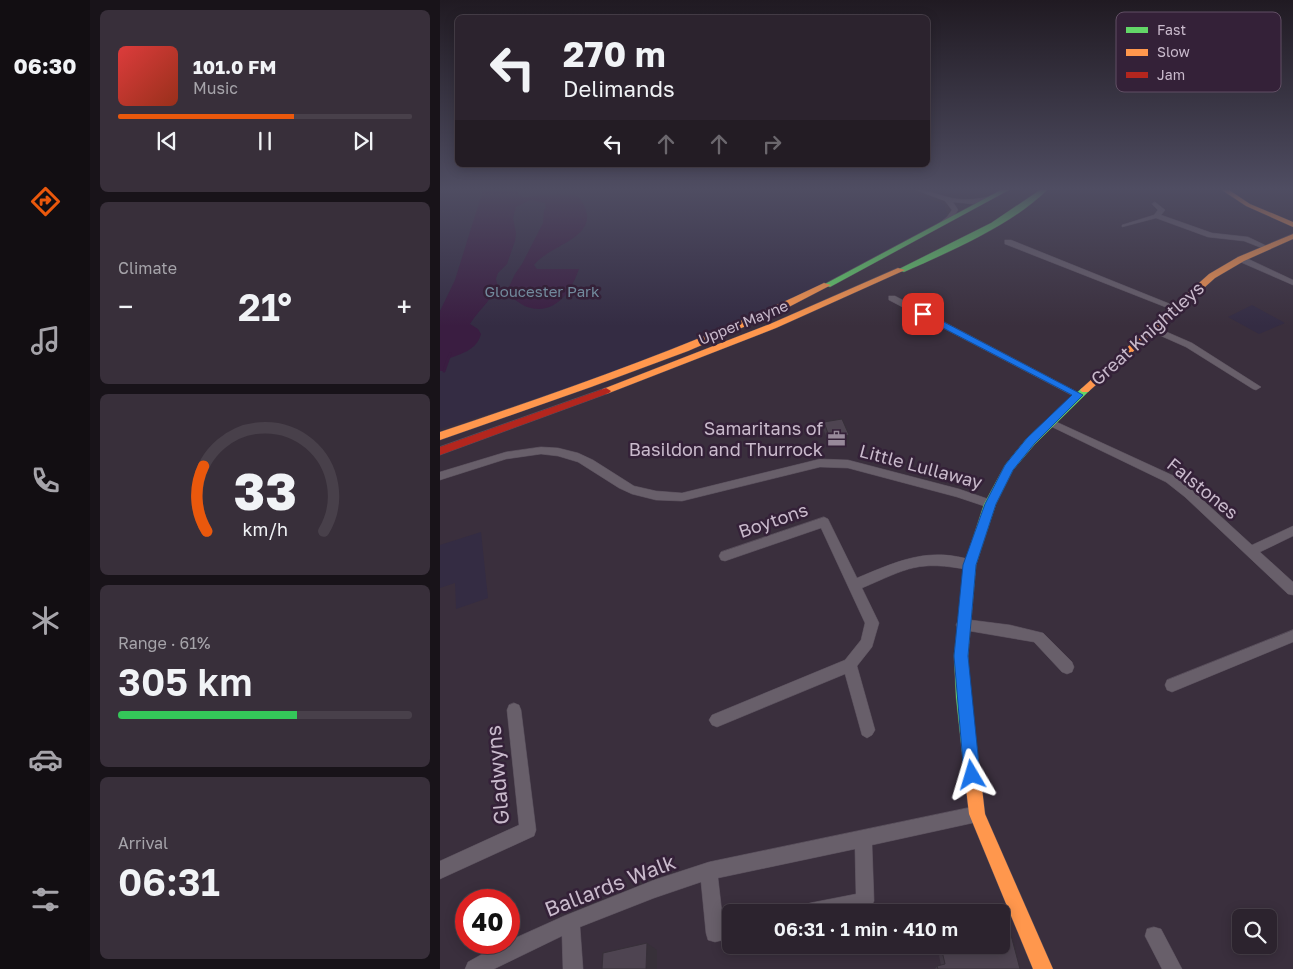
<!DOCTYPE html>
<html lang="en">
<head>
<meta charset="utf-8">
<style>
	:root { --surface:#2c232e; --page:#382f3a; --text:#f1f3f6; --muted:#a6a4aa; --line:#48404a; --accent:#ea580c }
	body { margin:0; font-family:"Golos Text",sans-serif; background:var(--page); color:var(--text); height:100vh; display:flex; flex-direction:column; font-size:19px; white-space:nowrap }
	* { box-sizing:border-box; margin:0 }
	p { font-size:16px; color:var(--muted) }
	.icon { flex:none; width:28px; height:28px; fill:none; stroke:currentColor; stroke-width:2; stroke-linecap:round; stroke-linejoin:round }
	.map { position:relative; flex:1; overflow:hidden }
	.drawer { display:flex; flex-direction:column; gap:10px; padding:10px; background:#181319; width:350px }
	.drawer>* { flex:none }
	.top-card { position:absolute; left:15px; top:15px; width:475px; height:152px; border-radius:8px; box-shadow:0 2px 12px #0003,0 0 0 1px var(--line); background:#2c232e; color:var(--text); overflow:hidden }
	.tools { position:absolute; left:792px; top:909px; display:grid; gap:10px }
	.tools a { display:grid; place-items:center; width:45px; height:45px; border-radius:8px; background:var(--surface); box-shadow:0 2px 12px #0003,0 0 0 1px var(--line); font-size:25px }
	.speed { position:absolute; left:15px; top:889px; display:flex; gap:10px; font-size:25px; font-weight:700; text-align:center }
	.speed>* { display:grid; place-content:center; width:65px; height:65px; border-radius:50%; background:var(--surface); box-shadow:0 2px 12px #0003,0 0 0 1px var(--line); line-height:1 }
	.speed .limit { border:8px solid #d22; background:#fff; color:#111 }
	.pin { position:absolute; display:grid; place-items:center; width:42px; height:42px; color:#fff; margin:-21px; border-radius:10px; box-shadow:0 2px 8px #0006 }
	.me { position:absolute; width:55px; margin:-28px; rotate:353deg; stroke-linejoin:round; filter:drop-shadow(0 0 4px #0008) }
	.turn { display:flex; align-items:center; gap:18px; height:105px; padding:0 25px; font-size:22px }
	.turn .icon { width:65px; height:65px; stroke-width:2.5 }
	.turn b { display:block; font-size:35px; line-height:42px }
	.lanes { display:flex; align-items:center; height:48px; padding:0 25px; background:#0003; justify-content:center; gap:25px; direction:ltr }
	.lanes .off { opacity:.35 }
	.big { font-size:38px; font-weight:600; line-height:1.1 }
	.drawer .widget { flex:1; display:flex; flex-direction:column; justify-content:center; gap:8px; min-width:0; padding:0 18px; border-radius:8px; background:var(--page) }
	.drawer .dial { align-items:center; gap:0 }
	.dial svg { height:130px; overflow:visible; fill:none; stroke:var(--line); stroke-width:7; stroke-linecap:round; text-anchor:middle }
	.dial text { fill:var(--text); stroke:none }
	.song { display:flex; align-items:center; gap:15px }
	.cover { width:60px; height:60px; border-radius:8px; background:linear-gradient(135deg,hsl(0 70% 55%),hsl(10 70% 35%)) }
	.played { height:5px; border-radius:2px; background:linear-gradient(90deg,var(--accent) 60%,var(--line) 60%) }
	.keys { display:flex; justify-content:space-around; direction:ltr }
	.heat { display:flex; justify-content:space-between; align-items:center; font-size:28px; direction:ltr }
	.charge { height:8px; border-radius:4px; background:linear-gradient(90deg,#34c759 61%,var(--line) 0) }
	.trip { position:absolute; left:282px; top:904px; width:288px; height:50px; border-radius:8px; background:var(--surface); box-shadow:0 2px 12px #0003,0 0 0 1px var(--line); font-weight:600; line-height:50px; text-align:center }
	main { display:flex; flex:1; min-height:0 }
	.tab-bar { display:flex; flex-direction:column; width:90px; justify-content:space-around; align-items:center; background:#120e12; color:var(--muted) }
	.tab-bar .icon { width:35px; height:35px }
	.tab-bar .current { color:var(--accent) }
	.tab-bar b { font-size:22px; color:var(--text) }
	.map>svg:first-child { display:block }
</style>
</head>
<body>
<main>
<nav class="tab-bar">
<b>06:30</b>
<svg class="icon current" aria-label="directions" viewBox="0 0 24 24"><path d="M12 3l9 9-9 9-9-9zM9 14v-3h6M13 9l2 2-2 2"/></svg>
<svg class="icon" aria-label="music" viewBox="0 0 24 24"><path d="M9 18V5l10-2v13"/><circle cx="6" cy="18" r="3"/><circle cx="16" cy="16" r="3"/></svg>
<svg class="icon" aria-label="phone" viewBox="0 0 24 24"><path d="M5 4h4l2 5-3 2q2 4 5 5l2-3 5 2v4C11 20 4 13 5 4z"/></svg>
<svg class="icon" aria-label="climate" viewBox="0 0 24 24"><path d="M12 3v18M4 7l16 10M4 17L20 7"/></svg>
<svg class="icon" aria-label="car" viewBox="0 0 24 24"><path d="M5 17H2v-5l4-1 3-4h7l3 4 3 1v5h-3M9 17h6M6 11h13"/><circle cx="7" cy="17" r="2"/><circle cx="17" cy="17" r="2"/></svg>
<svg class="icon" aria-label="filters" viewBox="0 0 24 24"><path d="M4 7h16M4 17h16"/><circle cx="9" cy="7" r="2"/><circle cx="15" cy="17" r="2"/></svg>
</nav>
<section class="drawer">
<div class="widget">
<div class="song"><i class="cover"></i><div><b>101.0 FM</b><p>Music</p></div></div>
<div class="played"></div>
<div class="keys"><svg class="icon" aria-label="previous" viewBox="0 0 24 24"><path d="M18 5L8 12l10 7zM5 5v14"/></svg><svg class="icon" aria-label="pause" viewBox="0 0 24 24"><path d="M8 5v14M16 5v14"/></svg><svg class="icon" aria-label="next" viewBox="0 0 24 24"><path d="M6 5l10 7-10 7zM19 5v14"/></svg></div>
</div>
<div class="widget"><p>Climate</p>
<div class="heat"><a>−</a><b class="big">21°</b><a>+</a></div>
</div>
<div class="widget dial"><svg viewBox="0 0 100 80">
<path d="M14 69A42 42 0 1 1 86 69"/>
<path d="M14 69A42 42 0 0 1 12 29" stroke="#ea580c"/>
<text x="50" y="56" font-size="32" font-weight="700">33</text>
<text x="50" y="72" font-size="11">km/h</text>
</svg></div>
<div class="widget"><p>Range · 61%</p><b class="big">305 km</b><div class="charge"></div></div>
<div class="widget"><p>Arrival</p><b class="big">06:31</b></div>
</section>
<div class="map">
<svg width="853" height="969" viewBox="0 0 853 969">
	<rect width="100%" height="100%" fill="#3a2f3d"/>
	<path fill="#342c43" d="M0,190H461L504,204L508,217L440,257L316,317L145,383L0,429Z
		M812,305L845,323L819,334L788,317Z
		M41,532L48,598L16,609L15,583L0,588V545Z"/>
	<path fill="#3a1d41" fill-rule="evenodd" d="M43,190H77L81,197C103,197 118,190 139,197C168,237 111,243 94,265L97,269H139C131,292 115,316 87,307C79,304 74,298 67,294L51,297C44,307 36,314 30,324L38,329L41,334C37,350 21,354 7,359L4,371H0V311L15,280ZM90,200L105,203L106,208L104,210L103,223L82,264L75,274L69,287L58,288L56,279L58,273L67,264L75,241L76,233L73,218L76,207Z"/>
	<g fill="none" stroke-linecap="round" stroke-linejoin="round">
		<path stroke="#3a1d41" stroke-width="3" d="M4,371L10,354"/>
		<defs>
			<path id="street" d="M476,190C487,190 496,194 507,197C522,201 536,200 551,196L554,198L533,204L513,202L518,210L512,219L502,226L498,224L507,217L512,210L505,201Z
				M715,202L725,210L721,215L772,233L808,237L831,248L827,250L804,241L768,237L716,218L682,227V225L714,215L718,210L712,204Z
				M565,240H571L740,308L736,311L733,310L565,244Z
				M798,257H804L853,280V285L798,261Z
				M449,296H455L643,395L638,398L635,397L449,300Z
				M713,326L752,343L821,387L816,390L813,389L746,347L710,331V327Z
				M610,419L734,476L753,491L812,545L853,526V536L820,552L853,582V595L848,594L745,497L726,482L606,424L605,422Z
				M101,447L118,448L138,453L153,460L194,486L216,491L242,493L380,459L408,460L519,489L554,501L556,504L554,507L550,508L517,497L408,468L380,467L242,501L216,500L192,494L179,488L138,462L118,456L101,454L66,459L0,480V472L66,452Z
				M384,517L388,519L417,578C458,561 489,546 534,561L536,565L534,569L530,570C477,560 469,568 422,588L439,623L432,647L417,666L435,730L432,735L427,738L422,735L405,674L277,727L272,725L269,720L272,715L405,660L421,640L425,623L381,528L285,561L281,560L279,556L281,552Z
				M523,619L570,625L603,633L632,662L634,667L632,672L627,674L622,672L594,642L518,629L516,625L518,621Z
				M853,630V642L732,692L727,690L725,685L727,680Z
				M74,703L79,705L81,710L96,830L94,836L0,879V861L79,825L67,710L69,705Z
				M537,806L543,808L545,814L543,820L537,822L432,845L434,901L431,907C413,915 380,915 361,912L364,906L370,903L416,894L415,849L278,878L283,922L291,920V938L275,942L268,940L266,933L261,882L214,898L140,927L143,969H123L122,936L54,969H25L28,962L55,947L124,916L214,880L269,862Z
				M714,927L721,929L742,969H722L705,936L707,929Z"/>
			<path id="fast" d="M561,190H569L390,287L383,285Z
				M600,190H607C572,225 509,252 464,272L457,270L551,223Z
				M645,387L648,388L650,390L648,392L595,444L573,470L556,504L536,565L528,656L530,697L540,771L538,777L532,779L526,777L524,771L516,697L514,656L524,565L544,504L565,465L587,438L642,388Z"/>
			<path id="slow" d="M782,190H789L810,204L853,222V227L806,206Z
				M853,234V239L804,261L775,278L648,392H642L640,390L642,388L769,274L798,257Z
				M458,268L465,270L336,328L169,393L166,394L161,391L163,389L330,324Z
				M384,283L391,285L343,310L248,351L151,387L0,440V432C131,388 260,343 384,283Z
				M532,763L538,765L540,771L545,814L613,969H593L529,814L524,771L526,765Z"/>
			<path id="jam" d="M166,388L171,391L169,393L0,455V447Z"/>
		</defs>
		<use href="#street" stroke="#564c59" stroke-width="1"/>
		<use href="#fast" stroke="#564c59" stroke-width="1"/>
		<use href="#slow" stroke="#564c59" stroke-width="1"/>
		<use href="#jam" stroke="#564c59" stroke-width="1"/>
		<use href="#street" fill="#685f6a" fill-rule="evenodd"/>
		<use href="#fast" fill="#63d668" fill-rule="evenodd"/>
		<use href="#slow" fill="#ff974d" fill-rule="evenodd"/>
		<use href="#jam" fill="#b3261e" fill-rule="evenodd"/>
	</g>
	<path fill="#433a46" d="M384,422L409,444L391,447L384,431Z
		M502,951L580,969H495L497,966L501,965L499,956Z"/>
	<path fill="#373039" d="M409,435V444L391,447L390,439Z
		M207,943L217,950V969H206Z"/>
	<path fill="#4e4451" stroke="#373039" d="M402,419L409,435L390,439L384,422Z
		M571,935L580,969H498L497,966L505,964L502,951L528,945H561V937Z
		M207,943L206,969H162L163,953Z"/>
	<linearGradient id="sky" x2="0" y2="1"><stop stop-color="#201a22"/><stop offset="0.58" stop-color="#4f4d62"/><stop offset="1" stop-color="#4f4d62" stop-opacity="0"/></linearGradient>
	<rect width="853" height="326" fill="url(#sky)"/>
	<path fill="#1a73e8" stroke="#114b97" d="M483,311L643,395L595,443L573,470L556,504L536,565L528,656L540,775L538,781L532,783L527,781L524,775L514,656L523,565L545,504L565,465L587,438L632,395L480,316L479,314Z"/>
	<defs>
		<symbol id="office-bare" viewBox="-9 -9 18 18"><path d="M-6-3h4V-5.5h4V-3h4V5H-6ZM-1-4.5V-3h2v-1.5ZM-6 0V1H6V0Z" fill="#97899a" stroke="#342138" stroke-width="2.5" paint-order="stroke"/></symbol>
	</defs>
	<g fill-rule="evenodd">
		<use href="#office-bare" x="384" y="426" width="25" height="25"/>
	</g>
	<g text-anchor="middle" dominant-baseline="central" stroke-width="5" stroke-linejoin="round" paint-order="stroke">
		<g font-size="15" fill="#728a9c" stroke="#342138">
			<text x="102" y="291">Gloucester Park</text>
		</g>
		<g font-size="15" fill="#c9bacc" stroke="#342138">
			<text transform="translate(303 322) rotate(-22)">Upper Mayne</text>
		</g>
		<g font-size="18" fill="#c9bacc" stroke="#342138">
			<text transform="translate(707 333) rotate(-42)">Great Knightleys</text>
			<text transform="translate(481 466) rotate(15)">Little Lullaway</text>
			<text transform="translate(763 488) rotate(39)">Falstones</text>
			<text transform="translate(333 520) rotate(-19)">Boytons</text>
		</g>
		<g font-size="18" fill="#c9bacc" stroke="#342138" text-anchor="end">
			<text x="383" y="428">Samaritans of<tspan x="383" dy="21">Basildon and Thurrock</tspan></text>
		</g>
		<g font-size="21" fill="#c9bacc" stroke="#342138">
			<text transform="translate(57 775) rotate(-95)">Gladwyns</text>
			<text transform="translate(170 885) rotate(-21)">Ballards Walk</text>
		</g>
	</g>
	<rect x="676" y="12" width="165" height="80" rx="8" fill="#342138" stroke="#614f64" stroke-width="1"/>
	<rect x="686" y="27" width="22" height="6" fill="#63d668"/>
	<rect x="686" y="49" width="22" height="7" fill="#ff974d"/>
	<rect x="686" y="72" width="22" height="6" fill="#b3261e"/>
	<g font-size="14" fill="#c9bacc">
		<text x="717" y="35">Fast</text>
		<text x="717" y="57">Slow</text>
		<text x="717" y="80">Jam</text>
	</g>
</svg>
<div class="tools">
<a><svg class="icon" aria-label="search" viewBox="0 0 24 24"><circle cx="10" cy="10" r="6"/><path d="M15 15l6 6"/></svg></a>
</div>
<div class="speed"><div class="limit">40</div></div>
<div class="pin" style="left:483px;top:314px;background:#d93025"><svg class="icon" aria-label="arrive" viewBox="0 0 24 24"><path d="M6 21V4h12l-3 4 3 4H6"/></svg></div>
<svg class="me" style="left:532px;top:775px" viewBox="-20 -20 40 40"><path d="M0-17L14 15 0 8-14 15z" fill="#1a73e8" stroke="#fff" stroke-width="4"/></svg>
<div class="trip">06:31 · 1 min · 410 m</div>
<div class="top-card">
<div class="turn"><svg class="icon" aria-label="left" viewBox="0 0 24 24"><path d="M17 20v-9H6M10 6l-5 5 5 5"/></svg><div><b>270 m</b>Delimands</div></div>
<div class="lanes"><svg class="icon" aria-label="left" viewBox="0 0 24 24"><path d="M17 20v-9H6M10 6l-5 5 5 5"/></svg><svg class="icon off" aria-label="ahead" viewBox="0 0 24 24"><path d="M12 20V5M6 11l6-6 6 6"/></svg><svg class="icon off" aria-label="ahead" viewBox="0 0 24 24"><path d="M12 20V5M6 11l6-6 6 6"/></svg><svg class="icon off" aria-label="right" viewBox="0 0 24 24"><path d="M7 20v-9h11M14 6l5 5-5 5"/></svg></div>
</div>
</div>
</main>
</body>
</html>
